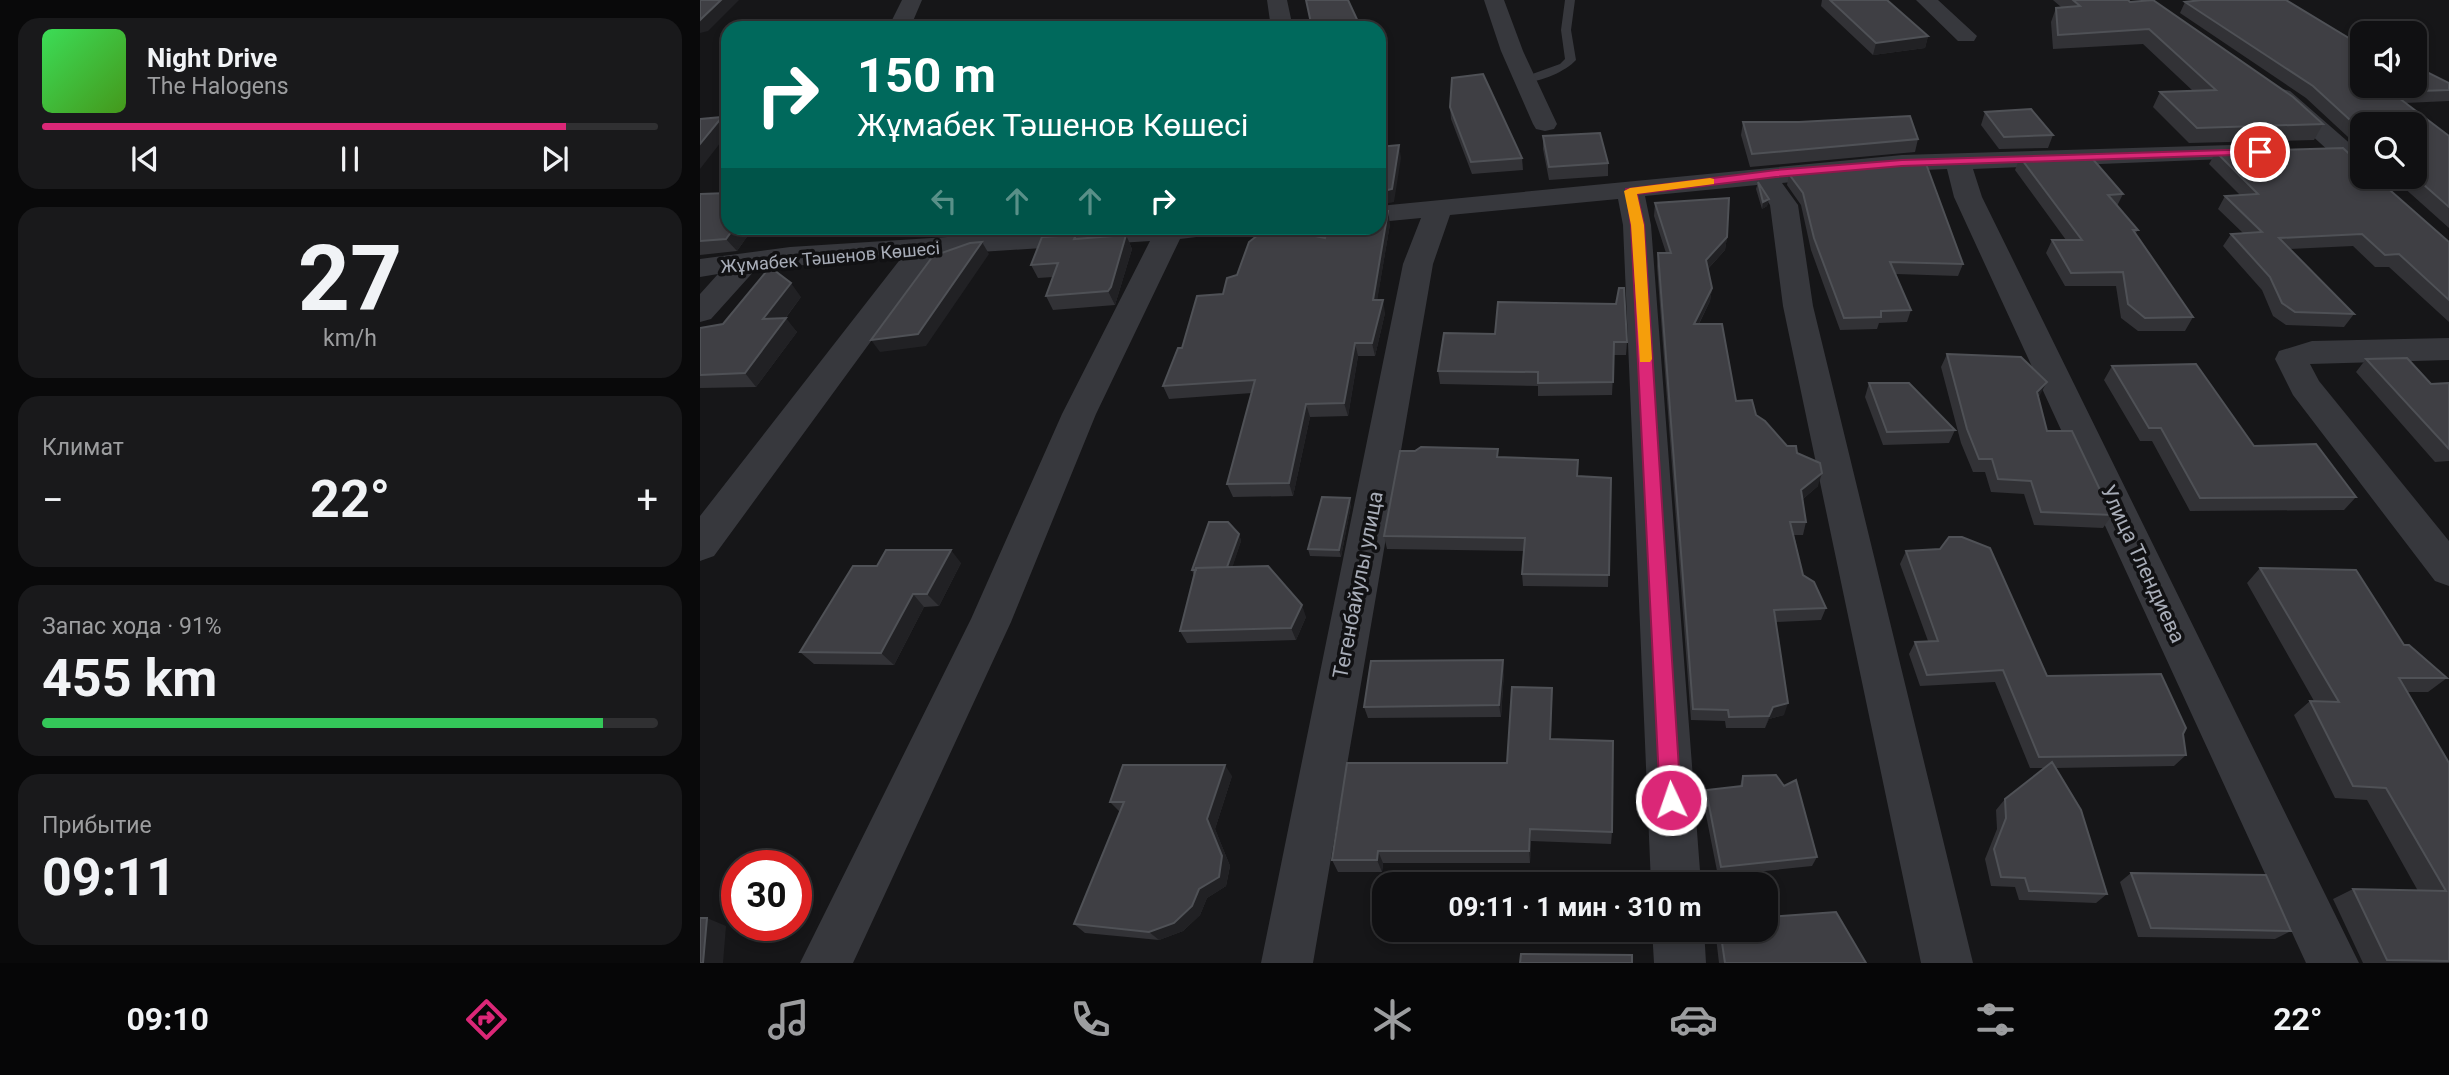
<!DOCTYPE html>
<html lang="ru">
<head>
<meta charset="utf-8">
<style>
	:root { --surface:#101012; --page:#19191b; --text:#f1f3f6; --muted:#9c9d9f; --line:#303032; --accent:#db2777 }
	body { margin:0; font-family:Roboto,sans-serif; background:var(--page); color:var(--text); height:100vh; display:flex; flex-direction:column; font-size:26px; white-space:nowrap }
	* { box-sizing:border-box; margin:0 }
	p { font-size:23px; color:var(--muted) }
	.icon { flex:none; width:38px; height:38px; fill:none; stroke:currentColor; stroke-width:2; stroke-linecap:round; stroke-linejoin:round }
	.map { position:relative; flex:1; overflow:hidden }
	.details { display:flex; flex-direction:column; gap:18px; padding:18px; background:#09090a; width:700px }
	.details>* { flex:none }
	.hud { position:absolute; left:21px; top:21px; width:665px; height:214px; border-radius:21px; box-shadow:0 4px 10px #0003,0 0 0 2px var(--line); background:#00695c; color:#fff; overflow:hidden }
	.fabs { position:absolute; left:1650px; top:21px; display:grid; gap:14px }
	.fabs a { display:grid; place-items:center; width:77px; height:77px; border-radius:14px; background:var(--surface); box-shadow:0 4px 10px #0003,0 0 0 2px var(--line); font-size:35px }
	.speed { position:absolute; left:21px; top:850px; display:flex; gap:14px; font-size:35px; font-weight:700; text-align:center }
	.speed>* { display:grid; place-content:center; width:91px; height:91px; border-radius:50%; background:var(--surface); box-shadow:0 4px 10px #0003,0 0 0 2px var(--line); line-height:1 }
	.speed .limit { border:10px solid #d22; background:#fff; color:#111 }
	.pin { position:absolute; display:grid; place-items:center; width:60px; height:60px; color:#fff; margin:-30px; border:4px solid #fff; border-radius:50%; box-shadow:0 2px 7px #0007 }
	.me { position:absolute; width:77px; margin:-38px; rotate:357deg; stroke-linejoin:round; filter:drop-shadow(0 0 5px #0008) }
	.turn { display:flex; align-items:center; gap:24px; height:147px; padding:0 21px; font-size:32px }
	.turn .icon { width:91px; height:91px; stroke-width:2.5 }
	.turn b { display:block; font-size:49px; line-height:60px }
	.lanes { display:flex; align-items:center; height:66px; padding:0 21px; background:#0003; justify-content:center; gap:35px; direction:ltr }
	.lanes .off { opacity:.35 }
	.big { font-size:52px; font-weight:700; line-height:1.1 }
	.details .widget { flex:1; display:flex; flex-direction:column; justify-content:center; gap:10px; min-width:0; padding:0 24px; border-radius:21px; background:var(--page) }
	.details .dial { align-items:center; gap:0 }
	.dial b { font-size:91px; line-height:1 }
	.song { display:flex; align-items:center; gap:21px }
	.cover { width:84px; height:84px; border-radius:10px; background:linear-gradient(135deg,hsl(130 70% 55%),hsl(100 70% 35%)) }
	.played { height:7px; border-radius:4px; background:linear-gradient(90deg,var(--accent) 85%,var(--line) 85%) }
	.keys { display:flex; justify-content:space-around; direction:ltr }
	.heat { display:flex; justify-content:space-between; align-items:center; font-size:38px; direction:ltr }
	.charge { height:10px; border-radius:5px; background:linear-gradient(90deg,#34c759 91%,var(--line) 0) }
	.trip { position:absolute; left:672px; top:872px; width:406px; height:70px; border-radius:21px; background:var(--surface); box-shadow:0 4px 10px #0003,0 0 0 2px var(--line); font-weight:700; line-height:70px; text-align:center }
	.menu { display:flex; height:112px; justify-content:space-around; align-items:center; background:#060607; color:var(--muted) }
	.menu .icon { width:49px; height:49px }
	.menu .on { color:var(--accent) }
	.menu b { font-size:32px; color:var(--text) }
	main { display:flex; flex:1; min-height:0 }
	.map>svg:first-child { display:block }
</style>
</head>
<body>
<main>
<section class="details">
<div class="widget">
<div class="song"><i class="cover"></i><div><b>Night Drive</b><p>The Halogens</p></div></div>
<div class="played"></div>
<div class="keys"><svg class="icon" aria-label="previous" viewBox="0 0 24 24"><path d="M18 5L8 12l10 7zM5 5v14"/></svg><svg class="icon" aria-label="pause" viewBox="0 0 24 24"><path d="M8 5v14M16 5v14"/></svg><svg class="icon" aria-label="next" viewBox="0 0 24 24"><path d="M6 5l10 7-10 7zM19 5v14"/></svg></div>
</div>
<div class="widget dial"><b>27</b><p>km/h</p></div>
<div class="widget"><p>Климат</p>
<div class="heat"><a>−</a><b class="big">22°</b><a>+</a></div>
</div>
<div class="widget"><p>Запас хода · 91%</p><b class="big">455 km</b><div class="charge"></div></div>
<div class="widget"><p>Прибытие</p><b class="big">09:11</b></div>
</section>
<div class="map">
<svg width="1749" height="963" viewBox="0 0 1749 963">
	<rect width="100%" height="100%" fill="#161618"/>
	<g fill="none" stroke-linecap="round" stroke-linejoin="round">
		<path fill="#37383d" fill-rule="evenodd" d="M865,0H875L871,30L876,60C865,72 837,84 821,82V78L860,64L865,59L861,30Z"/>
		<path fill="#37383d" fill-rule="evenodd" d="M202,0H222L210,28H188Z
			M567,0H587L593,28H571Z
			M784,0H804L823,51L857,124L854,129L845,131L836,129L833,124L801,51Z
			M1216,0H1238L1277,36L1274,41H1258Z
			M1582,89L1590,91L1662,154V175L1653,173L1574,101L1570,96L1574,91Z
			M1565,144L1574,147L1578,152L1574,157L1273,169L1282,197L1659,963H1606L1254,197L1247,169L1202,171L1082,183L1098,205L1113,306L1273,963H1221L1083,306L1070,205L1057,185L945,196L951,225L1001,884H951L923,225L918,199L750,215L733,264L613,963H561L703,264L721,218L679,222V206L1202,155Z
			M390,228H525L521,234L480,239L396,414L311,622L153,963H100L271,619L362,414L450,241L234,255L14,556L0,561V516L202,257L56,269L11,319L0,322V294L18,274L0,277V259L90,247Z
			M1749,338V360L1610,364L1619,381L1749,541V586L1735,581L1593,395L1575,359L1579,351L1612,341Z
			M952,929H1004L1006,963H954Z"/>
	</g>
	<path fill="#323236" d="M1122,0H1187L1228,36L1225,48L1173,55L1121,6Z
		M1353,0H1428L1623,124L1614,140L1489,143L1453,107L1460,92L1493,91L1443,44L1353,49L1351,22L1356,8L1361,7Z
		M1485,2L1662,86L1749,83V101L1705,103L1749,136V228L1692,177H1715L1662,124V150L1606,98L1480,13Z
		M750,107L822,158L823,170L772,174L751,119Z
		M1285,112L1353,135L1348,148L1299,149L1281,125Z
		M1043,122L1218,139L1215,152L1050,167L1041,135Z
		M843,136L908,163V176L849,180L843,149Z
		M1516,152L1659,163L1662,177L1749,242V322L1689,267H1675L1653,246L1590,249L1654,314L1644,327L1586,325L1573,316L1562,290L1523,246L1531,234L1543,233L1518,209L1525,196L1540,195L1509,164Z
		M1320,157L1423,194L1417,206L1438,230L1435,234L1493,317L1485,331H1438L1421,318L1416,286H1365L1346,253L1352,240H1366L1315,170Z
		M1089,174L1263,264L1258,276L1196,274L1211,310L1207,322L1179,323L1177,329L1140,330L1111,250L1101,205L1087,185Z
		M1058,182L1069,199L1067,206L1062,209L1056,189Z
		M0,194L28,228H53L37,251L0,255Z
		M955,203L1027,237L1025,250L1008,269L1012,288L1010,301L999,324L1036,401L1056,415L1087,446L1097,453L1118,486L1103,499L1106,522L1103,535H1094L1103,575L1126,608L1121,620L1076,622L1084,715L1069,719L1065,728H1026L1025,721L991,720L957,266L958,253H966L954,216Z
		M690,224L677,300L685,313L675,356H658L648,416L610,417L593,496L533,497L527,484L552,393L469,399L463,386L482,348L537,275L625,238Z
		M426,235L432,249L415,305L353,310L346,296L353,277L338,278L331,265L378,239Z
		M101,297L85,319L97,332L56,387L0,388V328L23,324Z
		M744,333L927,342L926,355H914L912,395L838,396V386L740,384L738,371Z
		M1247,354L1340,395L1338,397L1347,431L1412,515L1403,528L1334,525L1324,494L1291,492L1285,472H1273L1261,443L1241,367Z
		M1666,359L1731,384L1749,383V461L1735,462L1656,372Z
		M1412,366L1554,446L1656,497L1644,510L1490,511L1452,441H1440L1404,380Z
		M1169,383L1255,430L1249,443L1183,445L1165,397Z
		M799,457L878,476L911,478L908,587L823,586L822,574L824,551L687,549L684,536Z
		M651,505L641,557L610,556L608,549Z
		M539,534L541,541L532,567L606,617L596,640L487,643L480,631L494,576L492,570Z
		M1206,551L1347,676L1483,734L1486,755L1474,766L1355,768L1407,894L1396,903L1319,900L1315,887L1291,886L1285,859L1297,829L1296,810L1305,799L1345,768H1330L1295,682L1220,686L1209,654L1215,642L1228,641L1200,564Z
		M261,563L239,606L224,607L194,665L114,664L100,652L177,566Z
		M1560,568L1704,645L1747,678L1728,692H1707L1749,763V963H1663L1633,899L1653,889L1718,891L1667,800L1635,798L1594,715L1610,701H1614L1547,583Z
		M803,660L804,672L801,717L668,718L664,707Z
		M852,688L851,739L912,832L911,844L831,841L830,863H683L682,872H638L632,860L807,763Z
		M532,776L515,829L530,866L526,886L507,898L500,915L483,931L459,940L385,933L374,924L420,812L410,802Z
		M1043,776L1117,857L1112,866L1018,876L1003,800L1006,790L1040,786Z
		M1431,873L1591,931L1575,939L1438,937L1420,882Z
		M1015,929H1066L1166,963H1019Z"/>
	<path fill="#212124" d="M21,0H39L8,31L0,33V20Z
		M1228,36L1225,48L1173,55L1176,43Z
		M22,117L28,125V133L0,169V144Z
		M699,145L701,158L694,202L679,205V192Z
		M1069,199L1067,206L1062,209L1063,202Z
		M688,211L690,224L675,313L673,300Z
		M34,228H53L37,251L26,239Z
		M426,235L432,249L415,305L408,291Z
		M1027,237L1025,250L1004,273L1006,260Z
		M282,242L289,254L226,346L180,352L171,340Z
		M91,283L101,297L74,333L63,319Z
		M1012,288L1010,301L992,337L994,324Z
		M683,300L685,313L675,356L672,343Z
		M86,318L97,332L56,387L45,373Z
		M655,343L658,356L648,416L644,403Z
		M1347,382L1340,395L1330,405L1337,392Z
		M606,404L610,417L593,496L589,483Z
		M1122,473L1118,486L1098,503L1101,490Z
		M650,498L651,505L641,557L639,550Z
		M539,534L541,541L529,578L526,571Z
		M251,550L261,563L239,606L227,594Z
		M213,594L224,607L194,665L181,653Z
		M602,605L606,617L596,640L591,628Z
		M803,660L804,672L801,717L799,705Z
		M852,688V702L850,753V739Z
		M1088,703L1084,715L1069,719L1065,728L1073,707Z
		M525,765L532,776L515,829L530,866L526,886L507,898L500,915L483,931L459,940L449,932L507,819Z
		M830,829L831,841L830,863L829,851Z
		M678,851L683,863L682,872L677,860Z
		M7,918L26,926L23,963H3Z"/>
	<path fill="#3f3f44" stroke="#4f5156" stroke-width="2" d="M0,0H21L0,20Z
		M606,0H648L661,28H610L611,23Z
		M1130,0H1187L1228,36L1176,43Z
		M1373,0H1428L1430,2L1453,0L1593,97L1623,124L1497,128L1460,92L1516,90L1449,29L1358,35L1356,8L1380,6Z
		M1501,0H1586L1662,46V86H1715V66L1749,83V90L1691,92L1749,136V207L1715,177V124H1662V131L1613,86L1485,2Z
		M783,74L822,158L771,162L750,107L752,78Z
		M1331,109L1353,135L1304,137L1285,112Z
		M1210,116L1218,139L1052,154L1043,122H1099Z
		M22,117L0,144V119Z
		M900,133L908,163L849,167L843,136Z
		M699,145L692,189L679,192V147Z
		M1643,148L1659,163L1662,164V177H1675L1749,242V300L1699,254L1685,255L1662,234L1579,238L1654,314L1595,312L1582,303L1570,277L1531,234L1562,232L1525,196L1558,194L1516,152Z
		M1320,157H1391L1423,194L1408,195L1438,230H1433L1493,317L1445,318L1428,304L1423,272L1371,273L1352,240H1382Z
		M1225,161L1263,264L1190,262L1211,310L1181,311V317L1144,318L1114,238L1103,193L1089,174Z
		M1058,182L1069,199L1063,202Z
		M28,193V228H34L26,239L0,241V194Z
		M1029,198L1027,237L1006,260L1012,288L994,324H1022L1036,401L1052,400L1056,415L1065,421L1087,446H1096L1097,453L1120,463L1122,473L1101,490L1106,522H1090L1103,575L1114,582L1126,608L1074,610L1088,703L1073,707L1069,716L1029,717L1028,710L993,709L958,253H971L955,203Z
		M679,211H688L673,300H683L672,343H655L644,403L606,404L589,483L527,484L555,380L463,386L478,348H482L497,296L523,294L527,278L537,275L549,242L563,231L577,228L625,238L627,228H679Z
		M376,235L374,239L426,235L411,287L408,291L346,296L358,263L331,265L342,237Z
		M282,242L218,334L171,340L233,256L270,243Z
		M70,267L91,283L63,319L86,318L45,373L0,375V328L23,324Z
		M919,288H924L927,342H914L913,382L838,383V372L738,371L744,333L795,334L798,302L916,304Z
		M1247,354L1321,357L1347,382L1337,392L1347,431H1372L1412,515L1341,512L1331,481L1298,479L1292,459H1279L1267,429Z
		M1707,358L1731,384L1749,383V449L1666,359Z
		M1496,364L1554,446L1616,444L1656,497L1500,498L1461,428H1449L1412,366Z
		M1169,383H1209L1255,430L1187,432Z
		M721,447L798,449L797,457L878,460L877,476L911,478L909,575L822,574L825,538L684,536L700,451H715Z
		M622,497L650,498L639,550L608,549Z
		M509,522H528L539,534L527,567L496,568V570H492Z
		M1249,537H1262L1290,548L1347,676L1461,674L1486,728L1483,734L1486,755L1339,757L1303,670L1227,675L1215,642L1238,641L1206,551L1240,549Z
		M186,550H251L227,594H213L181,653L100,652L153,566H177Z
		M568,566L602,605L591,628L480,631L496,568Z
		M1560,568L1656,570L1704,645H1709L1747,678H1699L1749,763V961L1687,960L1653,889L1746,891L1686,788L1653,786L1610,701L1639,702Z
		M803,660L799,705L664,707L671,661Z
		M812,687L852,688L850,739L913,741L912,832L830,829L829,851H678L677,860H632L647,763H807Z
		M1352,762L1381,810L1407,894L1329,891L1325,878L1301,877L1294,849L1306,818L1305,799Z
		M423,765H525L507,819L522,856L519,877L499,889L492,906L474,923L449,932L374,924L424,802H410Z
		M1076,775L1084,786L1096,780L1117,857L1021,867L1006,790L1042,786L1043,776Z
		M1431,873L1566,875L1591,931L1451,928Z
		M1136,912L1166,963H1025L1020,929H1066V917Z
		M0,918H7L3,963H0Z
		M821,954L932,955V963H820Z"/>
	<path fill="#db2777" stroke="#8e194d" stroke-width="2" d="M1560,149L1566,152L1564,154L1202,166L1076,177L937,194L944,225L981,800L978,807L971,810L963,807L960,800L931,225L926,189L1076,170L1202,160Z"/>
	<path fill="#f59e0b" d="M1010,178L1014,179V184L937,194L944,225L952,359L950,362H940L931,225L924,191L930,188Z"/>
	<g text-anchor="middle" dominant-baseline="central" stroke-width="7" stroke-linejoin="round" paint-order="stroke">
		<g font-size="18" fill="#a8adb8" stroke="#111113">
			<text transform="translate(130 257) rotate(-5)">Жұмабек Тәшенов Көшесі</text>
		</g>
		<g font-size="21" fill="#a8adb8" stroke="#111113">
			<text transform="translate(1443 564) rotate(65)">Улица Тлендиева</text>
			<text transform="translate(658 585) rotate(-79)">Тегенбайулы улица</text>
		</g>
	</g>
</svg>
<div class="fabs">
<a><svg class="icon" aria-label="sound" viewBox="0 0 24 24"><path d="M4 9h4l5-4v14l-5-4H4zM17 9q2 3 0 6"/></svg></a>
<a><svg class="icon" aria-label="search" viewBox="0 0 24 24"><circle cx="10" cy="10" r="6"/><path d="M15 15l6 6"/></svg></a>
</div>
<div class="speed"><div class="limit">30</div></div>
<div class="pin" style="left:1560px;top:152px;background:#d93025"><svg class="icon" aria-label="arrive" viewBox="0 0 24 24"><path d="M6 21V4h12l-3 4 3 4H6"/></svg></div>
<svg class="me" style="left:971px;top:800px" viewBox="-20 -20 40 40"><circle r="17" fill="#db2777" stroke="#fff" stroke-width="3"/><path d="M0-11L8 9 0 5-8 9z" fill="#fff"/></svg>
<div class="trip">09:11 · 1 мин · 310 m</div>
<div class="hud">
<div class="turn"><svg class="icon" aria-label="right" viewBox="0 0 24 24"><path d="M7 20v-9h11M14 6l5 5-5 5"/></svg><div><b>150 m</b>Жұмабек Тәшенов Көшесі</div></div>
<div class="lanes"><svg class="icon off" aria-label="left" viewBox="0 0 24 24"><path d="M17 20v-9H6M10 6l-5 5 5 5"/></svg><svg class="icon off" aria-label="ahead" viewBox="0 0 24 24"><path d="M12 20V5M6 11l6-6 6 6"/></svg><svg class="icon off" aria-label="ahead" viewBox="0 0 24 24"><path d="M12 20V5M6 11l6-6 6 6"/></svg><svg class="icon" aria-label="right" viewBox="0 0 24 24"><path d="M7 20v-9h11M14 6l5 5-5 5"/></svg></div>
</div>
</div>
</main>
<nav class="menu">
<b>09:10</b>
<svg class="icon on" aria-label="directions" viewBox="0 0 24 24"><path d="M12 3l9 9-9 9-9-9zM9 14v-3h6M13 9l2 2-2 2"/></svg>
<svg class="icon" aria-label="music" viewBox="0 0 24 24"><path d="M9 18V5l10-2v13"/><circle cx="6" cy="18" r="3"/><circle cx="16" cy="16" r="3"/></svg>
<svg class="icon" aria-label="phone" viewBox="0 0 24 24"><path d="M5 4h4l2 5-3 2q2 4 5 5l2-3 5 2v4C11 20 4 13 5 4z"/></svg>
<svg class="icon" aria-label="climate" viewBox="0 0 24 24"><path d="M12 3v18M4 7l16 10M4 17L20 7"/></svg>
<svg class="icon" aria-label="car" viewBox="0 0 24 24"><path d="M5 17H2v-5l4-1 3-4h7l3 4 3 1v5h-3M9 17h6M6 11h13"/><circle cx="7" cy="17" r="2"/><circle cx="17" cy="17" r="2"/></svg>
<svg class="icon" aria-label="filters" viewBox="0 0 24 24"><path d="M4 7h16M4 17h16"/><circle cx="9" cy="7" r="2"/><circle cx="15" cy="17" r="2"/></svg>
<b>22°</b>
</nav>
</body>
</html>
